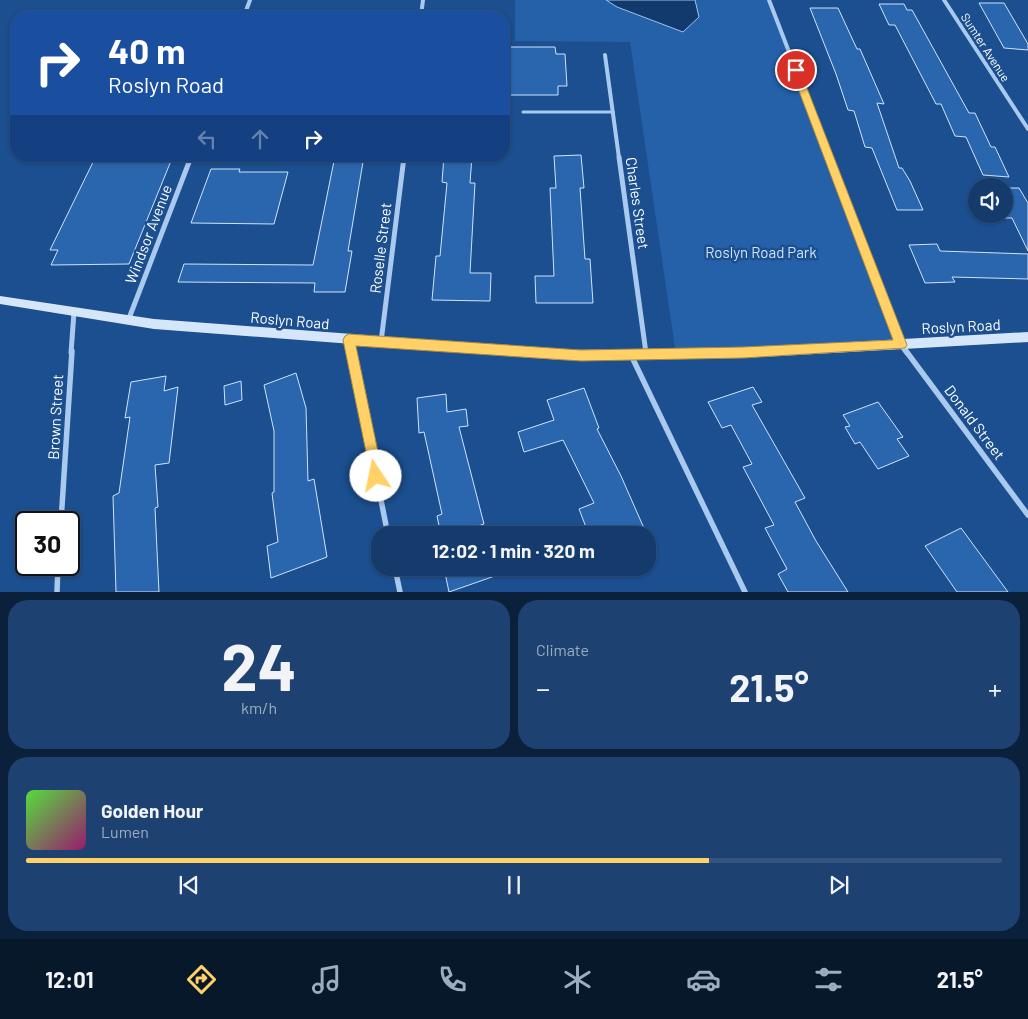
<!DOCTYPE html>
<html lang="en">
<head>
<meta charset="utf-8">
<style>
	:root { --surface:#143b6b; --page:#1d4271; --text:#f1f3f6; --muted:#9dadc1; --line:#33557e; --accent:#ffd166 }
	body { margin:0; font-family:Barlow,sans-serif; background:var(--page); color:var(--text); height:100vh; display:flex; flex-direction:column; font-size:19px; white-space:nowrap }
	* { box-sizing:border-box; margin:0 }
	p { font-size:16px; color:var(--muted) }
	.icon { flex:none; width:28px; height:28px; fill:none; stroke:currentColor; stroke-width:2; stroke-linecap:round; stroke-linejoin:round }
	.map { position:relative; height:592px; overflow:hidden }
	.panel { display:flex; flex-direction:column; gap:8px; padding:8px; background:#0b203b; flex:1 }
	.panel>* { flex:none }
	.top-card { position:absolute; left:10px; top:10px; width:500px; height:152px; border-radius:20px; box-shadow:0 1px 4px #0004,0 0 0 1px var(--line); background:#1a4fa0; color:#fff; overflow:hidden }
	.controls { position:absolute; left:968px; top:178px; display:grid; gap:10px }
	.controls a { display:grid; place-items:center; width:45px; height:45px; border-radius:50%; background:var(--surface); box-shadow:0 1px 4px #0004,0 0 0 1px var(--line); font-size:25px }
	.speed { position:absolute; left:15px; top:511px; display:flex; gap:10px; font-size:25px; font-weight:700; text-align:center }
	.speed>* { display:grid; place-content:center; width:65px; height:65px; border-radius:50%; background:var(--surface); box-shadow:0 1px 4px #0004,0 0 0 1px var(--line); line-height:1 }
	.speed .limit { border:2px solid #111; border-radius:8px; background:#fff; color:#111 }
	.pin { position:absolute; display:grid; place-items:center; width:42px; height:42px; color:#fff; margin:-21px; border:2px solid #fff; border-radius:50%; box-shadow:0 1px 5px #0007 }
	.me { position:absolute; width:55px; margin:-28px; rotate:349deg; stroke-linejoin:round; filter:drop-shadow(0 0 4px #0008) }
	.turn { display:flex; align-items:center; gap:18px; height:105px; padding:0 15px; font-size:22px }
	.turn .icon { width:65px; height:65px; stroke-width:2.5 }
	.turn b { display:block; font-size:35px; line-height:42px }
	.lanes { display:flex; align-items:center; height:48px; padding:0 15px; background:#0003; justify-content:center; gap:25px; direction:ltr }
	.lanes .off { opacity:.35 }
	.big { font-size:38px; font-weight:700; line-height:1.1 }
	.panel .tile { flex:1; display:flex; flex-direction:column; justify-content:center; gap:8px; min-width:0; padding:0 18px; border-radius:20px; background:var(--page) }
	.panel .dial { align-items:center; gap:0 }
	.dial b { font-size:65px; line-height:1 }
	.song { display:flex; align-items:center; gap:15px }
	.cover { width:60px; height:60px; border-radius:8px; background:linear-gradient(135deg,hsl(110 70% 55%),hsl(320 70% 35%)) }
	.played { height:5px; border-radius:2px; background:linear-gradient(90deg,var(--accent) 70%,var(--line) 70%) }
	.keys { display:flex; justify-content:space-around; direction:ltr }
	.heat { display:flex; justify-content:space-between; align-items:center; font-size:28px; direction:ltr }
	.panel .tiles { flex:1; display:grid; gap:8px; grid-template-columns:1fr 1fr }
	.tile:last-child { grid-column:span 2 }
	.trip { position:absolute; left:371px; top:526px; width:285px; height:50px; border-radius:20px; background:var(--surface); box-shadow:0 1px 4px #0004,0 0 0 1px var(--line); font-weight:700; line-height:50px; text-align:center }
	.tabs { display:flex; height:80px; justify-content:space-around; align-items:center; background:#08182b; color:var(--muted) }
	.tabs .icon { width:35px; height:35px }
	.tabs .selected { color:var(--accent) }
	.tabs b { font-size:22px; color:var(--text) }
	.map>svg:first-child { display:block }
</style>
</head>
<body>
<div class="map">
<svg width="1028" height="592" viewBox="0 0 1028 592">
	<rect width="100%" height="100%" fill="#1b4f8f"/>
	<path fill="#2461a8" d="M515,0H770L900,344L676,355L630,42L515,41Z"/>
	<path fill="#123a6d" stroke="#9cc4f0" d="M606,0H695L699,17L683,32L617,7Z"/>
	<path fill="#2a66ad" stroke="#cfe3fa" d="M979,3H1004L1028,44V50L1004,48Z
		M879,4H904L907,10H912L969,113H975L991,147H995L1009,177L983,175L966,137L955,136L941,104H936L895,25H889Z
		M810,8H838L857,49H860L884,104L877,103L899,168H902L910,181L923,210H897L872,148L865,147L854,111L848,110L836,74Z
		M504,47H555L556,54H565L567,86H558V95H504Z
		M581,155L584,188H580L585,259H590L593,303H536L535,276H554L550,188H556L554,156Z
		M96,156H173L129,264L51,265L58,250H50Z
		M335,156H364L348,251H352L345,292H314L315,283L178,282L184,264L313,265Z
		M444,156H472L470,183H475L470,273H491L490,301L432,300L436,256H440L447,183L442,182Z
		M211,169H240L239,172H288L274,224L191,223Z
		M1004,188H1019L1028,203V251L1012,218H1004Z
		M937,244L940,251L1028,254V279L952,277L955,282L925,283L909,245Z
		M296,373L306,408L308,481L314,479L327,557L271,578L267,546L278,542L272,493L274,492V431L264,385Z
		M166,376L164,391L178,387L169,463L155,465L158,507L155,508L159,592H116L113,496L119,493L130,417L125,418L131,382Z
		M241,381L242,400L225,405L224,386Z
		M753,387L762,402L752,405L805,498L795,502L816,541L848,592H788L778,574L787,569L765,528L774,525L743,467L752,464L731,425L722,428L708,402Z
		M584,388L599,428L597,429L621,476L647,535H589L579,509L594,503L563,440L524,452L518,432L554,420L547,400Z
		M446,394L447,412L466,409L468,426L459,427L484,524L450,535H441L437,516L442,514L424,432L419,433L417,398Z
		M878,402L903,437L897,439L909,456L878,469L860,442L855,444L845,427L850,426L843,415Z
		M961,528L1008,592H957L925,546Z
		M444,568H511L512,570L449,592Z"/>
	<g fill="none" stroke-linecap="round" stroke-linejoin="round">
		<path stroke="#a9c9ee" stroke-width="3" d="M523,112H613"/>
		<path stroke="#a9c9ee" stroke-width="4" d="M769,0L830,158
			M944,0L1028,129
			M244,16L250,0
			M421,16L423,0
			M605,55L619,158
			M190,158L191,156
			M404,158V156"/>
		<path stroke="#a9c9ee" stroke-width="5" d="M619,157L646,353
			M829,157L901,345L907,353
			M128,321L191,157
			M349,340L352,353
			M381,342L404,157
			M71,353L74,312"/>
		<path stroke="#a9c9ee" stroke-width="5.5" d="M351,351L388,535
			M646,351V354
			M906,351L1028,515
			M631,355L745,592
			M61,522L72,351
			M395,568L400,592
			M57,592L58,565"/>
		<path fill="#d6e6fa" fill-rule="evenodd" d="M0,296L154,319L562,350L743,348L1028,332V342L743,358L562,360L154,329L0,304Z"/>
	</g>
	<path fill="#ffd166" stroke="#a68842" d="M796,67L800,70L907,345L905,348L743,358L581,361L356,346L383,476L381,481L376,483L372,481L343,340L345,336L349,334L581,350L743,347L893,340L791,70Z"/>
	<g text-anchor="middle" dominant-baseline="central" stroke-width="5" stroke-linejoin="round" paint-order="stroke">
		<g font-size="12" fill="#fff" stroke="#1b4f8f">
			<text transform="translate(986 47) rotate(57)">Sumter Avenue</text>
		</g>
		<g font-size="15" fill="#fff" stroke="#1b4f8f">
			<text transform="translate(638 203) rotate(82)">Charles Street</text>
			<text transform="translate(148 234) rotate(-69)">Windsor Avenue</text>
			<text transform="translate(380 248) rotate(-83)">Roselle Street</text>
			<text transform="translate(290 320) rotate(5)">Roslyn Road</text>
			<text transform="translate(961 326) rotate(-3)">Roslyn Road</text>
			<text transform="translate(55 417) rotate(-87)">Brown Street</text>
			<text transform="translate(975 422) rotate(53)">Donald Street</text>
		</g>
		<g font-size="15" fill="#cfe3fa" stroke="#1b4f8f">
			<text x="761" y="252">Roslyn Road Park</text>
		</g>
	</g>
</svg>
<div class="controls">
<a><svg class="icon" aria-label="sound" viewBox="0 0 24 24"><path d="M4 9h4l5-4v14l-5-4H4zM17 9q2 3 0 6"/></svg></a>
</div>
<div class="speed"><div class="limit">30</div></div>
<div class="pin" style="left:796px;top:70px;background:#d93025"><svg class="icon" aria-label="arrive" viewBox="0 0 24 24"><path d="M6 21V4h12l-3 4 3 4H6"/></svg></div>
<svg class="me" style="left:376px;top:476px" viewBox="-20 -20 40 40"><circle r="19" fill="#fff"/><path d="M0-13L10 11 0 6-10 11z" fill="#ffd166"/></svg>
<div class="trip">12:02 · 1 min · 320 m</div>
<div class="top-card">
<div class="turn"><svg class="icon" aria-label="right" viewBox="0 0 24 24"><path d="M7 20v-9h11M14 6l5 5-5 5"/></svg><div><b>40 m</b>Roslyn Road</div></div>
<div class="lanes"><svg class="icon off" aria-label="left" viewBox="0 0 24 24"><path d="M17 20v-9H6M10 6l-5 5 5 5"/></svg><svg class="icon off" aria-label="ahead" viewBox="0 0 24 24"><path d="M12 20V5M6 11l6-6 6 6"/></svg><svg class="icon" aria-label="right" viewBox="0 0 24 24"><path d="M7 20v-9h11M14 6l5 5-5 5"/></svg></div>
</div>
</div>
<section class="panel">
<div class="tiles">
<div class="tile dial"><b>24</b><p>km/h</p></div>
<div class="tile"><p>Climate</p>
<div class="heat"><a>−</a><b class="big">21.5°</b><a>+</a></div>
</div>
<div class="tile">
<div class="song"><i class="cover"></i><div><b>Golden Hour</b><p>Lumen</p></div></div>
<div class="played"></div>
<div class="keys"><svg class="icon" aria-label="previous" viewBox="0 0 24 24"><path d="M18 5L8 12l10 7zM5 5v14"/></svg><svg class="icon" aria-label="pause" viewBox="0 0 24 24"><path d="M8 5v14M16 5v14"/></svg><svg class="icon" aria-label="next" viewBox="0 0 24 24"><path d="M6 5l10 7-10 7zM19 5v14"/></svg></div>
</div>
</div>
</section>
<nav class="tabs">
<b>12:01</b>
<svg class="icon selected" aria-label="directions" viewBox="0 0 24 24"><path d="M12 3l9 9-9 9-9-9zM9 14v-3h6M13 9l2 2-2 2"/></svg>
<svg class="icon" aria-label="music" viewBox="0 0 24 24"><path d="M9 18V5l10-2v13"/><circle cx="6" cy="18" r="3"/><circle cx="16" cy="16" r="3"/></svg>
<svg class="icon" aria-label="phone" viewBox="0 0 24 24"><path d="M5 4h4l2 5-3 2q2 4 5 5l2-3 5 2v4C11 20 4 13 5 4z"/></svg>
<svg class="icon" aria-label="climate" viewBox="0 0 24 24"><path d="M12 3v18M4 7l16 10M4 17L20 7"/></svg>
<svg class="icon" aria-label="car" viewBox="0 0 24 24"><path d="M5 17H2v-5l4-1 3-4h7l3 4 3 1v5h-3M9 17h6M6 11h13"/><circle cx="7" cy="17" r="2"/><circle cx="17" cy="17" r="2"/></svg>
<svg class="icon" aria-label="filters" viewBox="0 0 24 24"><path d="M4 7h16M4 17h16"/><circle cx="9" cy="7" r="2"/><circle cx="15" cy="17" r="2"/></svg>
<b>21.5°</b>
</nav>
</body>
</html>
